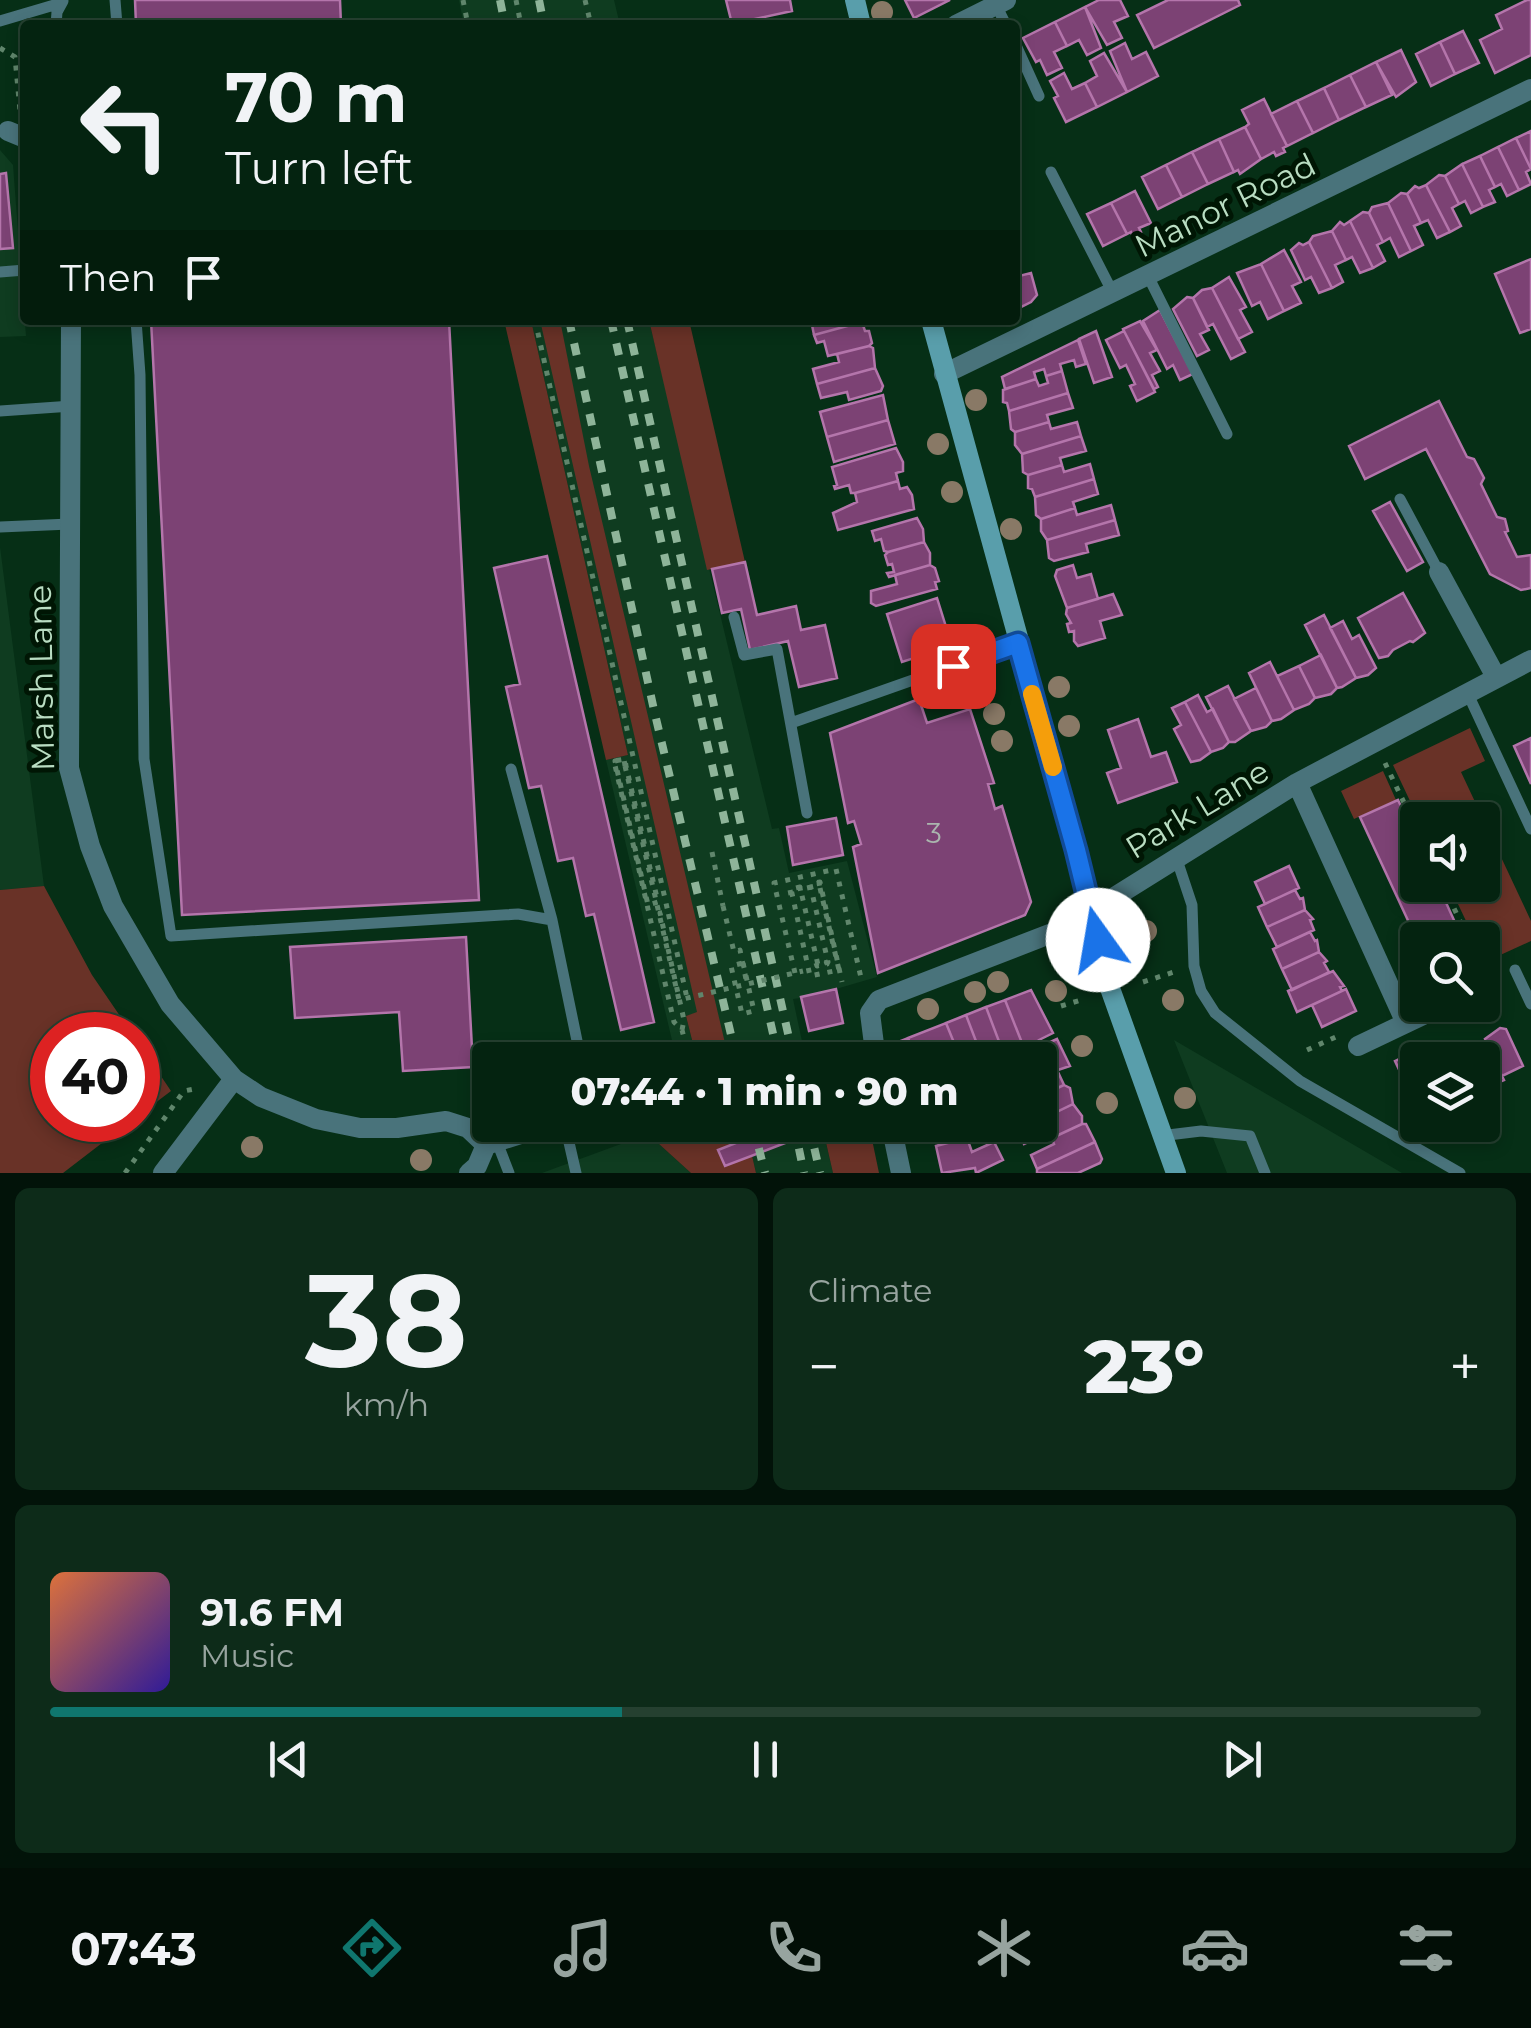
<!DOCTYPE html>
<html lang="en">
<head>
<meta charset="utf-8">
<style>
	:root { --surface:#042310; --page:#0d2b19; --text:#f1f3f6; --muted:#97a49f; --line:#254030; --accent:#0f766e }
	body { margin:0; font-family:Montserrat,sans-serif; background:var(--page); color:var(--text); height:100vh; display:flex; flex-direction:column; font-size:38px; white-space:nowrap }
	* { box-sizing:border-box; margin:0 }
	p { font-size:32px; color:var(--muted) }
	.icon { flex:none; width:55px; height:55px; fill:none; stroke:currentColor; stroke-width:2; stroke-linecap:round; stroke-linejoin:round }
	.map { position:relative; height:1173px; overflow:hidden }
	.drawer { display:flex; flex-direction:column; gap:15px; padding:15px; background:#021309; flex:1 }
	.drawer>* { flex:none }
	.guide { position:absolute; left:20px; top:20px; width:1000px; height:305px; border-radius:10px; box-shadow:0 5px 15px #0003,0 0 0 2px var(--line); background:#042310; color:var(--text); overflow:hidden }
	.buttons { position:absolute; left:1400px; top:802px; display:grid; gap:20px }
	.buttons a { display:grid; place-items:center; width:100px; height:100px; border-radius:10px; background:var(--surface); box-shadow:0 5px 15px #0003,0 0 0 2px var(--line); font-size:50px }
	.speed { position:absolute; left:30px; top:1012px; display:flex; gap:20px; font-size:50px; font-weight:700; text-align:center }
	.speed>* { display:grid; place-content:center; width:130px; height:130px; border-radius:50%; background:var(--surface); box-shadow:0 5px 15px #0003,0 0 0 2px var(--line); line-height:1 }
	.speed .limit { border:15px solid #d22; background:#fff; color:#111 }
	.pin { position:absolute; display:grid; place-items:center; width:85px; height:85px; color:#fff; margin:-42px; border-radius:20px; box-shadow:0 5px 15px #0006 }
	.me { position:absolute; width:110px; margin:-55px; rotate:347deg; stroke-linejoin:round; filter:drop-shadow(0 0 8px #0008) }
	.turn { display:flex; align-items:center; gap:35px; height:210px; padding:0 40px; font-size:45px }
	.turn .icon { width:130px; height:130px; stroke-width:2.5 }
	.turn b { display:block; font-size:70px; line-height:85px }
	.then { display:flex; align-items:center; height:95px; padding:0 40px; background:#0003; gap:20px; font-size:38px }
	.big { font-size:75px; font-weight:800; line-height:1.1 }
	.drawer .widget { flex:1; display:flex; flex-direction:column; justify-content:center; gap:15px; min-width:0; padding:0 35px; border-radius:15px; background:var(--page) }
	.drawer .dial { align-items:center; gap:0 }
	.dial b { font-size:130px; line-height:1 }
	.song { display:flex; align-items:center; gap:30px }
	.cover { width:120px; height:120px; border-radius:15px; background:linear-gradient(135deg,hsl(20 70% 55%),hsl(250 70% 35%)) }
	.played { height:10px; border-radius:5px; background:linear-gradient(90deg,var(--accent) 40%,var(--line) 40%) }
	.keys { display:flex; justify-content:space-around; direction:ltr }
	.heat { display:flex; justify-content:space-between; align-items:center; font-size:55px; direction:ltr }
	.drawer .tiles { flex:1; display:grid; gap:15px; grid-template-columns:1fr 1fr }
	.widget:last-child { grid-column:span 2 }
	.trip { position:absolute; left:472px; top:1042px; width:585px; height:100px; border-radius:10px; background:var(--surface); box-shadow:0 5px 15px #0003,0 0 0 2px var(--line); font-weight:800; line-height:100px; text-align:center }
	.tab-bar { display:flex; height:160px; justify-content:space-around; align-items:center; background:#020e06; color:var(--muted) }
	.tab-bar .icon { width:70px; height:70px }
	.tab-bar .current { color:var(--accent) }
	.tab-bar b { font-size:45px; color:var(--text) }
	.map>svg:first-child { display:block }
</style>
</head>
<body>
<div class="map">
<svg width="1531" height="1173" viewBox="0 0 1531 1173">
	<rect width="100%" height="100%" fill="#062f16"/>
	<path fill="#0f3c20" d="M459,0H614L620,25H464Z
		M0,150L13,165L26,336L0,337Z
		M531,320H649L772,829L779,828L789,873L847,861L877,977L836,989L843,1023L809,1031L801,998L793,999L806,1060H729L715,1008L686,1016L694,1049L675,1053L606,760L628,755Z
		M0,547L44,886L0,890Z
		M1174,1040L1402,1173H1227Z
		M745,1125H822L833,1173H756Z
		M648,1134L691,1173H542Z"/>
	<path fill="#693227" d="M504,320H531L628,755L606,760Z
		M540,320H560L589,466L729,1060H697L686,1016L697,1012Z
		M649,320H689L745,562L707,570Z
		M1470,728L1485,761L1461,772L1531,921V941L1485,962L1482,940H1475L1449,885H1482V820H1419L1393,765Z
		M1383,771L1396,800L1354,819L1341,791Z
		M44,886L92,975L133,1035H52V1120H132L63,1173H0V890Z
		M138,1042L171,1091L138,1116Z
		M670,1125H745L756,1173H691L648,1134Z
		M822,1125H869L879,1173H833Z"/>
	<path fill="#7c4274" stroke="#b475ab" stroke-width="2.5" d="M135,0H340L341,25H136Z
		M726,0H790L792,11L732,24Z
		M905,0H950L914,18Z
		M1099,0H1120L1128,16L1114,22L1122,38L1107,45L1085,7Z
		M1168,0H1238L1240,5L1154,48L1137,15Z
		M1527,0H1531V55L1495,73L1480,40L1502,29L1496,15Z
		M1085,7L1101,48L1087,55L1079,40L1067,46L1055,22Z
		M1055,22L1067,46L1054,52L1062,68L1047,75L1040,60L1036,62L1023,38Z
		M1463,31L1479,63L1455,74L1440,42Z
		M1440,42L1455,74L1431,86L1416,54Z
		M1125,43L1132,59L1146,52L1158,76L1127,92L1110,51Z
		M1401,50L1416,82L1396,97L1376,62Z
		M1104,53L1127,92L1097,107L1085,83L1097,76L1090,61Z
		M1376,62L1392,95L1366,107L1350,75Z
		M1064,73L1072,89L1085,83L1097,107L1066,122L1054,98L1058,96L1050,81Z
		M1350,75L1366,107L1339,120L1324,88Z
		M1324,88L1339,120L1313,133L1297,101Z
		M1264,99L1287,146L1283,148L1285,152L1276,156L1274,152L1261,159L1245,127L1249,124L1242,110Z
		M1297,101L1313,133L1287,146L1271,114Z
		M1245,127L1261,159L1240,174L1238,170L1234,172L1219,139Z
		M1531,131V169L1516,138Z
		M1516,138L1531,169L1526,172L1531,184L1519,190L1498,147Z
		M1219,139L1234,172L1208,184L1192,152Z
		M1498,147L1519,190L1507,196L1501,184L1495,187L1480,156Z
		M1192,152L1208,184L1182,197L1166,165Z
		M1480,156L1495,187L1489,190L1495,202L1483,207L1462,164Z
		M1462,164L1483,207L1471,213L1465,201L1459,204L1445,176Z
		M1166,165L1182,197L1158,209L1142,177Z
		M6,173L13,248L0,249V174Z
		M1439,175L1445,176L1459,204L1452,208L1461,226L1450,232L1426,185Z
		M1426,185L1450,232L1437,238L1428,220L1421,223L1407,194L1415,186L1419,188Z
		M1135,191L1151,223L1139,228L1141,232L1133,237L1131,232L1127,234L1111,203Z
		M1401,193L1407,194L1421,223L1414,226L1423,245L1411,251L1388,203Z
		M1111,203L1127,234L1103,246L1087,214Z
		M1388,203L1411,251L1399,257L1390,238L1383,242L1369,213L1372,207Z
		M1363,212L1369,213L1383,242L1377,245L1385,261L1373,268L1350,221Z
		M1350,221L1373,268L1360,273L1352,257L1346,260L1332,231L1340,222L1344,225Z
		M1332,231L1346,260L1335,265L1343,282L1332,288L1309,242L1313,236Z
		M1309,242L1332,288L1319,293L1311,277L1305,280L1291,250L1299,243L1303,245Z
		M1284,250L1301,282L1292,286L1301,303L1284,311L1261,264Z
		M1531,259V329L1520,333L1495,274Z
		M1261,264L1284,311L1268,319L1260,302L1252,306L1237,273Z
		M1031,273L1037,295L1031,302L1015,310V277Z
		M1229,277L1246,307L1240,310L1252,332L1238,339L1212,288Z
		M1212,288L1245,352L1231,359L1213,324L1207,327L1193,298L1202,290Z
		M1187,297L1193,298L1209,330L1200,334L1209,350L1197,356L1173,309Z
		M1160,310L1193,374L1180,380L1173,365L1167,369L1143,321Z
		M151,320H449L479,900L182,915Z
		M811,320H862V322L814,335Z
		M1140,321L1157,350L1150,353L1160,371L1152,375L1158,387L1154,389L1123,329Z
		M862,322L865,331H869L872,343L869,346L828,356L824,341L817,343L814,335Z
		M1096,331L1112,377L1094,383L1079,339Z
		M1124,331L1155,392L1137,401L1130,386L1135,384L1126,365L1120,368L1106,340Z
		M1078,340L1086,364L1076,367L1074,360L1060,364L1062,371L1046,376L1044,369L1034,372L1036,379L1005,389L1002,377Z
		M869,346L873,348L875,368L817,384L813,369L839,362L837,354Z
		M875,368L883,386L881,391L849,400L847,392L821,398L817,384Z
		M1062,371L1068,393L1009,411L1007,403L1003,402V390L1036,379L1039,386L1048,383L1046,376Z
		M1068,393L1073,408L1047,415L1049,422L1015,432L1011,429L1009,411Z
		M883,395L888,420L827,437L820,412Z
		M1439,401L1467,457L1474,459L1484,478L1481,484L1497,517L1505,519L1508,531L1505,532L1517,557L1531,555V588L1521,590L1490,574L1426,449L1365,479L1349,446Z
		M888,420L895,444L834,462L827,437Z
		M1049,422L1051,429L1077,422L1081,436L1022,454L1015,445V432Z
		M1081,436L1086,451L1060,458L1062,465L1028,475L1023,472L1022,454Z
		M896,448L903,462V471L896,473L898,481L855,493H851L849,485L835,489L834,486L837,485L832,467Z
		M1090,464L1094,479L1035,497L1032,489L1028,488V475L1062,465L1064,472Z
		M1094,479L1098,494L1073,502L1075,508L1041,519L1036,515L1035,497Z
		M898,481L900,489L907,487L912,495L914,509L838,530L833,513L857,502L855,493Z
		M1390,502L1423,562L1407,571L1373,511Z
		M1111,505L1115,520L1047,540L1041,531V519L1075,508L1077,515Z
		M917,518L923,529L924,542L888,552L884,551L881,539L875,541L872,531Z
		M1115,520L1119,535L1086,544L1088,552L1054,561L1049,558L1047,540Z
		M924,542L930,553V565L889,577L887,573L894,572L892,564L888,565L885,555L888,552Z
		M547,556L654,1022L621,1030L594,914L586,916L573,858L558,861L541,786L529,788L506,687L520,684L494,568Z
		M745,562L757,615L796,606L801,630L825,625L837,678L799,687L788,641L750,650L741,609L722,613L712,569Z
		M930,565L935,568L939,581L935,582L937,589L876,606L871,603V591L897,584L895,575Z
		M1073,565L1077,578L1091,574L1098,599L1067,608L1055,576L1057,570Z
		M1403,593L1425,633L1413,642L1410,641L1393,650L1388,656L1379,658L1358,618Z
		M1113,594L1122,615L1100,621L1105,638L1078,646L1074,641V631L1069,632L1067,624L1071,623L1066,614L1067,608Z
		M937,598L952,646L902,662L887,614Z
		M1324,615L1356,678L1342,687L1337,688L1305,625Z
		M1343,621L1352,639L1359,635L1376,668L1368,675L1356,678L1330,628Z
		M1321,655L1337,688L1331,694L1315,698L1299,666Z
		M1270,662L1294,710L1281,719L1272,721L1249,673Z
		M1299,666L1315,698L1309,704L1294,710L1277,676Z
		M1228,686L1251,731L1235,742H1229L1206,697Z
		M1256,688L1272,721L1266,727L1251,731L1234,699Z
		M1198,695L1207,712L1213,709L1229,742L1223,748L1211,752L1185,702Z
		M919,699L927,723L970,709L994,783L988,784L995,809L1002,806L1031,902L1025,915L878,973L853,847L861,844L854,821L848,823L830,733Z
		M1185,702L1211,752L1200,760L1191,762L1174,729L1181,725L1172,708Z
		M1138,719L1151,757L1166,752L1177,782L1118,803L1107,773L1121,768L1108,730Z
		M1531,738V784L1514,746Z
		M1398,800L1418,842V885H1438L1463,940L1418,942L1360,817Z
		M836,818L843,855L793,865L787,827Z
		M1289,866L1299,888L1265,904L1255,882Z
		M1295,890L1300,899L1303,898L1305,910L1267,927L1258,907Z
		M1305,910L1313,919L1310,920L1314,930L1277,947L1267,927Z
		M1310,932L1315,941L1317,940L1319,952L1282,969L1273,949Z
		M466,937L473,1067L403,1071L399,1012L295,1018L290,947Z
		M1319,952L1327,961L1324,963L1329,972L1292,990L1282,969Z
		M1333,971L1344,986L1340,987L1342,991L1297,1012L1288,991Z
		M836,989L843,1023L809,1031L801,997Z
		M1346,989L1356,1011L1322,1027L1312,1005Z
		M1031,990L1053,1033L1039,1040L1042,1046L1026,1053L1005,1000Z
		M1005,1000L1026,1053L1029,1060H1006L986,1007Z
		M986,1007L1006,1060H989L984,1047L979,1049L966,1015Z
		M966,1015L979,1049L983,1060H961L946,1023Z
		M946,1023L961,1060H917L908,1038Z
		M1500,1028L1506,1029L1523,1066L1502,1076L1485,1039Z
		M908,1038L917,1060H902L898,1042Z
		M1057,1039L1070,1066L1040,1076V1060H1029L1026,1053Z
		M1486,1043L1504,1080L1483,1089L1482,1060H1470L1466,1052L1476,1044L1477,1047Z
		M1416,1051L1420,1060H1418V1092L1411,1095L1395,1061Z
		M1058,1072L1064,1085L1040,1096V1081Z
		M1064,1085L1070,1088L1073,1104L1040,1120V1096Z
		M1073,1104L1082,1116V1124L1052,1138L1049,1132L1024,1144L1018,1130L1029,1125H1040V1120Z
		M1082,1124H1086L1095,1142L1037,1169L1031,1155L1054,1144L1052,1138Z
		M782,1125H832L725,1166L718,1150Z
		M934,1125H962L967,1138L939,1145Z
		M967,1138L972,1152L994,1142L1003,1160L976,1173L975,1168L942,1173L936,1146Z
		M1095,1142L1102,1159L1100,1163L1078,1173H1037V1169Z"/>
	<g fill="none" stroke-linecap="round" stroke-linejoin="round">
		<path stroke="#60866c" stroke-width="5" stroke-dasharray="5 8" stroke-linecap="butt" d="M463,0L468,25
			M516,0L521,25
			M585,0L591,25
			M0,48L15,57L20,111
			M535,320L668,912
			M1385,763L1418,832
			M625,766L624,759L615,761L648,905L658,902L626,766L625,759L614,761L674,1022L682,1030L690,1060
			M712,852L723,906
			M1443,885L1469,940
			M820,888L839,970L810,976L791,889L800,887L818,965L828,962L810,884L820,882L842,982
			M743,963L754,1011L742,1014L731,966Z
			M795,973L774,883L836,869L862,982
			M1143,982L1174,972
			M1061,1006L1081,1000
			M682,1030L684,1020L660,913L668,912L687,998
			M1307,1050L1338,1036
			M838,1060L852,1051
			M709,1125L717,1142L727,1137L721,1125
			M681,1128L689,1125
			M125,1173L184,1091L199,1088"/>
		<path stroke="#49737b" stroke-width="11" d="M115,0L117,25
			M996,5L1006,25
			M0,21L61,3
			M56,25L57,12L63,1
			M1015,43L1039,96
			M1051,172L1113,293
			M0,272L25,270
			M1148,276L1227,434
			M136,320L140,375L144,759L171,936L518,914L552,920
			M0,411L72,406
			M1400,499L1439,572
			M0,527L70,524
			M734,617L744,655L777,649L807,813
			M1467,692L1531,829
			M791,723L1018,643
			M511,769L552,920L581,1060
			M1176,857L1192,905L1194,966L1201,991L1215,1013L1300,1081L1460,1173
			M1515,970L1531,1004
			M565,1125L576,1173
			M1160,1136L1201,1131L1250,1136L1265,1173
			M497,1142L509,1173"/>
		<path stroke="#49737b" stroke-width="20" d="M956,25L1006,0
			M8,131L25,138
			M71,320L69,768L90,846L113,906L170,1004L234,1079L261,1097L316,1119L360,1128H397L446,1121L468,1128L486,1145
			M944,374L1531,89
			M1439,572L1496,677
			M1297,783L1406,1023
			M1482,987H1484
			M1358,1046L1444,1005
			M876,1060L870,1013L879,1000L1065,928L1297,783L1531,660
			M891,1125L901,1173
			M163,1173L234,1079
			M469,1173L477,1166L486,1145L549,1125"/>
		<path stroke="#599eab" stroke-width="20" d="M855,0L861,25
			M931,320L1076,849L1111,991L1176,1173"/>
		<path stroke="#8eb499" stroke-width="8" stroke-dasharray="12 12" stroke-linecap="butt" d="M500,0L505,25
			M539,0L544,25
			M569,320L654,710L737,1060
			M611,320L779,1060
			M627,320L794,1060
			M753,1125L765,1173
			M794,1125L804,1173
			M809,1125L820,1173"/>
		<path stroke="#60866c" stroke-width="5" stroke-dasharray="5 8" stroke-linecap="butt" d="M625,766L679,1000L803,971
			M810,890L809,885L819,883L820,888
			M791,895L790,890L800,888L801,893
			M723,906L734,952L740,950L747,984
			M816,963L817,966L827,964L826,961"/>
	</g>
	<g fill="#897966">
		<circle cx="882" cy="12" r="11"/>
		<circle cx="976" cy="400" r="11"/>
		<circle cx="938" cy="444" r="11"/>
		<circle cx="952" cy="492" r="11"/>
		<circle cx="1011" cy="529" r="11"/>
		<circle cx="1059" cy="687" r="11"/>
		<circle cx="994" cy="714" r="11"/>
		<circle cx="1069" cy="726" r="11"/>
		<circle cx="1002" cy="741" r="11"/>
		<circle cx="1146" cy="931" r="11"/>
		<circle cx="998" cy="982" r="11"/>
		<circle cx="1056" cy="991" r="11"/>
		<circle cx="975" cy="992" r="11"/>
		<circle cx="1173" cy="1000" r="11"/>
		<circle cx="928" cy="1009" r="11"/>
		<circle cx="1082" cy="1046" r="11"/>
		<circle cx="1185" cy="1098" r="11"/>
		<circle cx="1107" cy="1103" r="11"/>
		<circle cx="252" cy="1147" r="11"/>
		<circle cx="421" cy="1160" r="11"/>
	</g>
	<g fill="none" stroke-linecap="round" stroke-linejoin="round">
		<defs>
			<path id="route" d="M953,666L1018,643L1076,850L1098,940"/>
		</defs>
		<use href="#route" stroke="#114b97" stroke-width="25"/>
		<use href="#route" stroke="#1a73e8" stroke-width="18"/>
		<path stroke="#f59e0b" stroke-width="18" d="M1032,694L1053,767"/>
	</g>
	<g text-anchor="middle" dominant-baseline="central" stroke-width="10" stroke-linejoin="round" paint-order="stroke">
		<g font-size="28" fill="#aab6ae">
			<text x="934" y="833">3</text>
		</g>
		<g font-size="32" fill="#b9ddc2" stroke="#001604">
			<text transform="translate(1225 205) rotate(-26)">Manor Road</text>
			<text transform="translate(41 678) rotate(-91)">Marsh Lane</text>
			<text transform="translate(1197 809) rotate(-31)">Park Lane</text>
		</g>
	</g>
</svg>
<div class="buttons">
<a><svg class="icon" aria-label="sound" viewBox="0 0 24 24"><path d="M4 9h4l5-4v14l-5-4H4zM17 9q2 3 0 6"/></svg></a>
<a><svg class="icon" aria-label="search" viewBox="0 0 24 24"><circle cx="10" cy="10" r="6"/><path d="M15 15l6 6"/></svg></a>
<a><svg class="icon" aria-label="layers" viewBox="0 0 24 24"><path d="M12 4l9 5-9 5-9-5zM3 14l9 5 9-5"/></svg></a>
</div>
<div class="speed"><div class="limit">40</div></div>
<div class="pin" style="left:953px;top:666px;background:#d93025"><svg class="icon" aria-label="arrive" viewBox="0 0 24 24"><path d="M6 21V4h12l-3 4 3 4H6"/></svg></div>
<svg class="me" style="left:1098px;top:940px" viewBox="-20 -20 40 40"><circle r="19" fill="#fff"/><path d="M0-13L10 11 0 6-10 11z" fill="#1a73e8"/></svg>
<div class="trip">07:44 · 1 min · 90 m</div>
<div class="guide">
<div class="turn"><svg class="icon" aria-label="left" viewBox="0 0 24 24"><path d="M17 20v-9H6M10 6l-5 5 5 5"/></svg><div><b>70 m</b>Turn left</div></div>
<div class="then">Then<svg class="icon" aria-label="arrive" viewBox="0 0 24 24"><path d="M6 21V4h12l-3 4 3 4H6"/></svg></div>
</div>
</div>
<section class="drawer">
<div class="tiles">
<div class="widget dial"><b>38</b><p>km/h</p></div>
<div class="widget"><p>Climate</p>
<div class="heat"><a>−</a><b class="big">23°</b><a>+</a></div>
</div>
<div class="widget">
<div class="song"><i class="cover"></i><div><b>91.6 FM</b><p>Music</p></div></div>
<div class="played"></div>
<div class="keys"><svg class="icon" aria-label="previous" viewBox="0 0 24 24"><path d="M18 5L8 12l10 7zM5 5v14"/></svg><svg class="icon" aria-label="pause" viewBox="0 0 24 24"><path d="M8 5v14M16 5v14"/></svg><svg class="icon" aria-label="next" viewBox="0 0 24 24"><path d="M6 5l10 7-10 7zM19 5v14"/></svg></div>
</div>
</div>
</section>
<nav class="tab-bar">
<b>07:43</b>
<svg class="icon current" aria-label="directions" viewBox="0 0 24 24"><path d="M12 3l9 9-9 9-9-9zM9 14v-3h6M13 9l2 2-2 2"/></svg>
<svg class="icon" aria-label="music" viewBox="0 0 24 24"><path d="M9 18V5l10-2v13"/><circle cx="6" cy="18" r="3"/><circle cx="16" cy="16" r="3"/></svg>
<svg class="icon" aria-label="phone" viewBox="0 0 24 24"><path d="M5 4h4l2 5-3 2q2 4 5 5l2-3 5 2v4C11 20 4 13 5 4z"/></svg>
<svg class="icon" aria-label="climate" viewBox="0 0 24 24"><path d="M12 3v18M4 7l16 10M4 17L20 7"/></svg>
<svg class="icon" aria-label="car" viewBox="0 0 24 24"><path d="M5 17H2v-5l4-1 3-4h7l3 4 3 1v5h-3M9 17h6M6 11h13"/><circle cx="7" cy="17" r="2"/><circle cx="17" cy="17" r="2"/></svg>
<svg class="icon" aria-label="filters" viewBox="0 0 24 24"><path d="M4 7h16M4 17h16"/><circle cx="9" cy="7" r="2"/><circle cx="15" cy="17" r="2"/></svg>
</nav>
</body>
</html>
